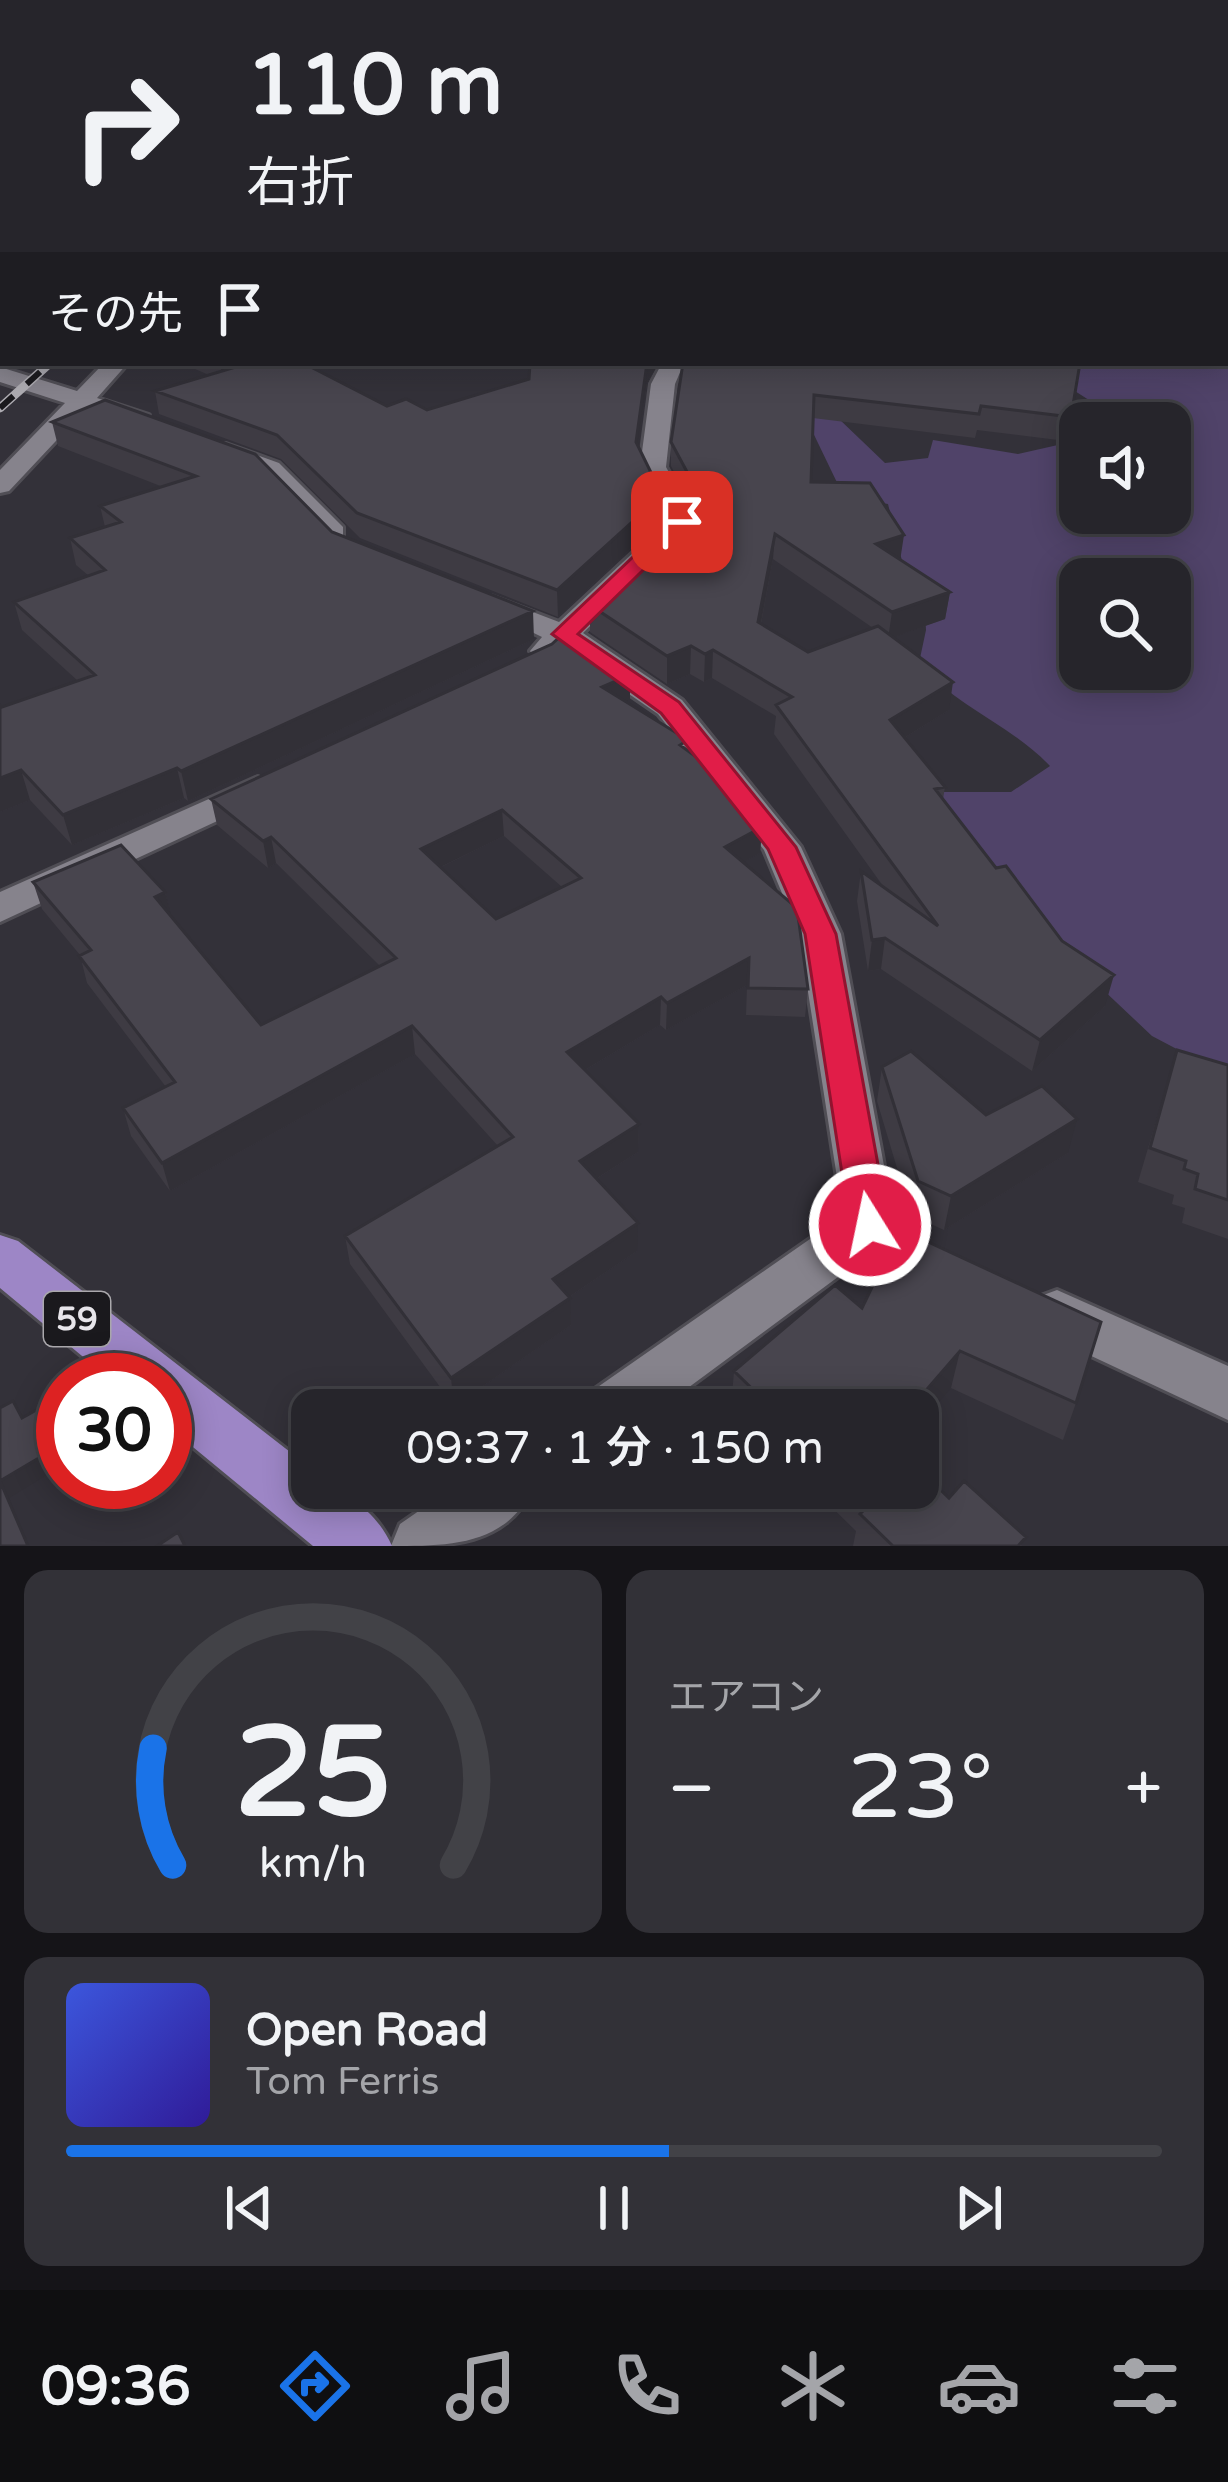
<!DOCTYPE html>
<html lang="ja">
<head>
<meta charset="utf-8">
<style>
	:root { --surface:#26252b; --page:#323137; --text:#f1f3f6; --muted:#a4a5a9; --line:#424247; --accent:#1a73e8 }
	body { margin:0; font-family:"Varela Round","Noto Sans JP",sans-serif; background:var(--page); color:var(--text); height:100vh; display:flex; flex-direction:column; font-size:45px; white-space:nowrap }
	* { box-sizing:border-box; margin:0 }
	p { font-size:39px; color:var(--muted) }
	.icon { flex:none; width:66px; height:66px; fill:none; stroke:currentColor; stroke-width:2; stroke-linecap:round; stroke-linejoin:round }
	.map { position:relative; height:1546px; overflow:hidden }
	.panel { display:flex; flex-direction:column; gap:24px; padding:24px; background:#151418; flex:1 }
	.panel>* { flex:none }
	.guide { position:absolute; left:0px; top:0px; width:1230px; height:366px; box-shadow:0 6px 30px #0003,0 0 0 3px var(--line); background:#26252b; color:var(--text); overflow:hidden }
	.controls { position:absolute; left:1059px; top:402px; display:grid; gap:24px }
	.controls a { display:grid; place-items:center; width:132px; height:132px; border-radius:24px; background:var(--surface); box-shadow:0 6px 30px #0003,0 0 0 3px var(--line); font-size:60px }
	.speed { position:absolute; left:36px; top:1353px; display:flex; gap:24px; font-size:60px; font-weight:700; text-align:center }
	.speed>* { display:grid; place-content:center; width:156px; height:156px; border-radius:50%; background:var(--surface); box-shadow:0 6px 30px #0003,0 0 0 3px var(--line); line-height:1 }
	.speed .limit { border:18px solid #d22; background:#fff; color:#111 }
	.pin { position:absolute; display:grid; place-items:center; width:102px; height:102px; color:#fff; margin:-51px; border-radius:24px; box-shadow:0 6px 18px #0006 }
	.me { position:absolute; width:132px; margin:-66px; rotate:350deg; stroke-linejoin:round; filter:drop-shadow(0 0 9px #0008) }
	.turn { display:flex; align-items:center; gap:42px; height:252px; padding:0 48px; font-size:54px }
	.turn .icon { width:156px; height:156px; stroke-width:2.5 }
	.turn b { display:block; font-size:84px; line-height:102px }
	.then { display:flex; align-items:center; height:114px; padding:0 48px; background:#0003; gap:24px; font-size:45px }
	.big { font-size:90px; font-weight:600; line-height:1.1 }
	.panel .card { flex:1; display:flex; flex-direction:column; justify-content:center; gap:18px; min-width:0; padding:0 42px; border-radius:24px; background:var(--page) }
	.panel .dial { align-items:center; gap:0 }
	.dial svg { height:312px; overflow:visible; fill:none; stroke:var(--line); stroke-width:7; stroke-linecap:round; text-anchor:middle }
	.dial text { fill:var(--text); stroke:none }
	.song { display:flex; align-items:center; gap:36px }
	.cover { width:144px; height:144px; border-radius:18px; background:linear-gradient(135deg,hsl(230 70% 55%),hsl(250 70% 35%)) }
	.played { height:12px; border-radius:6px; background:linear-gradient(90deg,var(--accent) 55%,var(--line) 55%) }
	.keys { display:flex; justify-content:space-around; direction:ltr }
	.heat { display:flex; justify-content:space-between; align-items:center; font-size:66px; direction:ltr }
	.panel .tiles { flex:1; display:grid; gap:24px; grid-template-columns:1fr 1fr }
	.card:last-child { grid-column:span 2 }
	.trip { position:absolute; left:291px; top:1389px; width:648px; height:120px; border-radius:24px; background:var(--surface); box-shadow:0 6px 30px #0003,0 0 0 3px var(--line); font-weight:600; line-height:120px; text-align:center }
	.tabs { display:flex; height:192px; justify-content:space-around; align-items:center; background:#0f0f11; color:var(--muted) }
	.tabs .icon { width:84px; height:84px }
	.tabs .current { color:var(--accent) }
	.tabs b { font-size:54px; color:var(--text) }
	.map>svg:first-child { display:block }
</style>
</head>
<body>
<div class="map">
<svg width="1228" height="1546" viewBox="0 0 1228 1546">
	<rect width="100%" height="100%" fill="#333139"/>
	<path fill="#504369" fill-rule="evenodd" d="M1228,343V1076L1152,1036L934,830L940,792H1011L1050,766C1010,724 956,707 919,663L926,630L924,596L904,569L888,504L844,497L804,414L838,418L885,463L928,458L933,440L1018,454L1080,440V513H1170V423H1085L1092,402L1064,384L1051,363H1227ZM1080,579H1170V669H1080Z"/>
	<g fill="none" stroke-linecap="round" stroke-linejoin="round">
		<defs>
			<path id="street" d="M104,363H128L97,398L149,415V425L85,410L9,491L0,493V470L65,403L0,382V367L77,391Z
				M662,363H684L675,384L666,467L696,522L583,633L682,700L801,847L841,934L895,1225L888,1240L658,1410H584L592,1391L843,1216L799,934L764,850L658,714L565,650L557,658H535L530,651L542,637L476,605L491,596L559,622L667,521L640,467L651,384Z
				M226,444L279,463L343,527V539H323L261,475L217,457V447Z
				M258,777L276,788L271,796L0,922V892Z
				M1057,1290L1228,1366V1420L1038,1331L1030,1314L1038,1297Z
				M452,1488H533C506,1546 449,1546 391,1546L400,1524Z"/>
			<path id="primary" d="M0,1235L18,1241L312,1469V1488C347,1488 378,1514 392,1546H313L165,1424V1380H111L0,1288Z"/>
		</defs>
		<use href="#street" stroke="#504e55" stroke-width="6"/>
		<use href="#primary" stroke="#504e55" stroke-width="6"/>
		<use href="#street" fill="#86838c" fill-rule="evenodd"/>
		<use href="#primary" fill="#9d86c6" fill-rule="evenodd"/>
		<defs>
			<path id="rail" d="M0,408L50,363"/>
		</defs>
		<use href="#rail" stroke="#aeacb2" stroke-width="9"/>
		<use href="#rail" stroke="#1a191d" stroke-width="6" stroke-dasharray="18" stroke-linecap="butt"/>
	</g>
	<path fill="#3e3b43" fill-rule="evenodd" d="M181,363H303L387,406L427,410L529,379L564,363H659L647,383L638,447L662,495L661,520L558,617L360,538L281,459L159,414L155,391L209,375Z
		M683,363H1080L1066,441L977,430L975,438L813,418L811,482L900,560L950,592L945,619L893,637L949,710L904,738L945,787L943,799L1105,1006L1032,1071L881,969L868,971L857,901L861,871L883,886L774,734L776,716L712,678L704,682L690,674L667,684L590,632V605L692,507L671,466V442ZM773,559L873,628L808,652L761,624Z
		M105,400L332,532L534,639L188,801L184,798L72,845L30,800L0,812V705L2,707L78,681L22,630L14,602L89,576L76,565L70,538L105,527L100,506L163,487L58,446L52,422Z
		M630,700L626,702L688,751L762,827L760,853L743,862L808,989L805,1017L746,1015L747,985L666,1030L660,1025L585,1070L639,1124L638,1152L596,1179L637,1251L569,1297L571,1325L454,1406L350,1264L345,1236L498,1146L415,1054L170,1191L131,1136L123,1108L166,1087L87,983L80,955L42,909L33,882L165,892L171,917L261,1025L380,966L276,863L268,868L217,825L211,799ZM504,836L562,887L496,919L441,867Z
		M1177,1050L1228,1065V1239L1182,1223L1185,1208L1172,1204L1174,1195L1138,1182Z
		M882,1067L986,1115L1068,1153L944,1230L911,1215L877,1101Z
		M862,1308L1076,1403L1063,1440L951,1388L918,1410H733L731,1408L734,1371Z
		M812,1488H918L949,1498L1022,1546H853L856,1531Z"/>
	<path fill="#323037" d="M3,320V350L0,351V321Z
		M220,363H289L223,381Z
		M647,363H659L647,383L636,466V442Z
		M662,495L661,520L558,617L557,590Z
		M775,534L773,559L756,649L758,622Z
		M904,535L900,561L876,544Z
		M950,592L945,619L888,639L892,612Z
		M533,611L534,639L188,801L181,771Z
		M691,646L690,674L667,684V656Z
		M713,650L712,678L704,682L705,654Z
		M630,675V700L602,712V687Z
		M953,682L949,710L886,749L890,720Z
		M177,768L184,798L72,845L63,815Z
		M21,770L30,800L0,812V778Z
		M502,810L504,836L424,875L421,849Z
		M762,827L760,853L723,873L725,847Z
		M271,837L276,863L268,868L263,841Z
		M165,892L172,919L155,897Z
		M885,938L881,969L868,971L872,940Z
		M749,958L747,985L666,1030L667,1003Z
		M1114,975L1105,1006L1032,1071L1040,1040Z
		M661,997L660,1025L568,1080L567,1052Z
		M412,1026L415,1054L170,1191L162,1163Z
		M1077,1119L1068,1153L944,1230L951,1196Z
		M639,1124L638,1152L580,1189V1161Z
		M638,1223L637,1251L554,1307L553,1279Z
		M570,1298L571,1325L454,1406L451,1378Z
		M960,1351L951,1388L918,1426V1410H909Z
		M59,1446L63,1456V1465L9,1498L28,1546L0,1481Z"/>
	<path fill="#48454e" stroke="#323037" stroke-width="3" fill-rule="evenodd" d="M0,165H3V320L0,321Z
		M1227,178L1228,187L1227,231Z
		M249,363H303L387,406L406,399L427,410L529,379L530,364L647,363L636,442L662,495L557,590L357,513L277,435L155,391Z
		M683,363H1080L1071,417L981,406L979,414L814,395L811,482L870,483L904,535L876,544L950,592L892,612L775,534L758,622L808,652L878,626L953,682L890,720L945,787L935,789L996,868L1006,866L1062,941L1114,975L1040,1040L885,938L872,940L861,871L938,926L776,705L792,697L713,650L705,654L691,646L667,656L590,605L701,498L671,442Z
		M105,400L255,454L332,532L533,611L181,771L177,768L63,815L21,770L0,778V705L2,707L95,675L14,602L105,570L70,538L121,522L100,506L196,476L52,422Z
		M565,632L630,675L602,687L688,740L680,745L721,775L762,827L725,847L797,908L808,989L748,988L749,958L667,1003L661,997L567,1052L639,1124L580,1161L638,1223L553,1279L570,1298L451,1378L345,1236L513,1137L412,1026L162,1163L123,1108L175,1082L79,956L91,950L33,882L121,845L165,892L155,897L261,1025L396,958L271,837L263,841L211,799L552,644ZM502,810L581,878L496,919L421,849Z
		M1177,1050L1228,1065V1200L1195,1189L1198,1174L1184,1169L1186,1161L1150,1148Z
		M911,1051L986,1115L1042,1086L1077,1119L951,1196L918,1181L882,1067Z
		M900,1229L1101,1322L1076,1403L960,1351L909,1410H774L734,1371L835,1285L862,1308Z
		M13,1401L22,1418L40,1408L59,1446L0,1481L28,1546H0V1408Z
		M918,1468L949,1498L964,1481L1026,1537L1018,1546H893L860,1514L871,1503L855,1488H918Z
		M178,1532L185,1546H157Z"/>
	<linearGradient id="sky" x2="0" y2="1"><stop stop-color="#1c1b1f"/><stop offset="0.43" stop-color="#4a4e5f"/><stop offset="1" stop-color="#4a4e5f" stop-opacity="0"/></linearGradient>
	<rect width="1228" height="382" fill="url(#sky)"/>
	<path fill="#e11d48" stroke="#92132f" stroke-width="3" d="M674,518L692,522L578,634L679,702L796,847L836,934L889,1225L883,1236L870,1241L856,1236L850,1225L805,934L768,849L661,713L552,634Z"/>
	<g text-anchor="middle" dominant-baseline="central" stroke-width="12" stroke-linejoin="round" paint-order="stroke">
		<rect fill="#1a191d" stroke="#aaa8ac" stroke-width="3" x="44" y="1292" width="66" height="54" rx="9"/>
		<g font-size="33" font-weight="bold" fill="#e7e5ea">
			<text x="77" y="1319">59</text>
		</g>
	</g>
</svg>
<div class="controls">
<a><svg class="icon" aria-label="sound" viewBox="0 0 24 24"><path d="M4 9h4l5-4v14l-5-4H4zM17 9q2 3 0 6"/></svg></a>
<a><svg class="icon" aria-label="search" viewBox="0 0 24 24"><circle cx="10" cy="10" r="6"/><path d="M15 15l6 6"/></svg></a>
</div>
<div class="speed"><div class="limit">30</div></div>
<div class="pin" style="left:682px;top:522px;background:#d93025"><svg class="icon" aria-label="arrive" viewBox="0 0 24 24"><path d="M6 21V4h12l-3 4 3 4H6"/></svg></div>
<svg class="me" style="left:870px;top:1225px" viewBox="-20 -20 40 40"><circle r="17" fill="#e11d48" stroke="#fff" stroke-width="3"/><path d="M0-11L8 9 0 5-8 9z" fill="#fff"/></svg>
<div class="trip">09:37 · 1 分 · 150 m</div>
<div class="guide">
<div class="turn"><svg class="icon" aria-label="right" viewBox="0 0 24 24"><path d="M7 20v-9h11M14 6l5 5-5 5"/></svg><div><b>110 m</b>右折</div></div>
<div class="then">その先<svg class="icon" aria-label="arrive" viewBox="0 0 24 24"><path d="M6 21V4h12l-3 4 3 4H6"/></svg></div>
</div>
</div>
<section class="panel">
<div class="tiles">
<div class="card dial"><svg viewBox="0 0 100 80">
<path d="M14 69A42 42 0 1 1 86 69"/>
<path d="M14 69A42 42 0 0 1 9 39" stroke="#1a73e8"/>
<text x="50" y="56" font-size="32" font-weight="700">25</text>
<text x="50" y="72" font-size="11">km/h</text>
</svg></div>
<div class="card"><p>エアコン</p>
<div class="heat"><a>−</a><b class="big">23°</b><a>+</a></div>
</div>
<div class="card">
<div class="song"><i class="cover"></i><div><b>Open Road</b><p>Tom Ferris</p></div></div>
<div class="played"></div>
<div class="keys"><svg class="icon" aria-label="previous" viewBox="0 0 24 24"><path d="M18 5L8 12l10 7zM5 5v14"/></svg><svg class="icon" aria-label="pause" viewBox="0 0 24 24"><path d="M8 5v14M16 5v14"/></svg><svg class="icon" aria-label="next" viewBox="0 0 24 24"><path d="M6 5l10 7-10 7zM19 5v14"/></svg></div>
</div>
</div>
</section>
<nav class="tabs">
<b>09:36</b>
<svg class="icon current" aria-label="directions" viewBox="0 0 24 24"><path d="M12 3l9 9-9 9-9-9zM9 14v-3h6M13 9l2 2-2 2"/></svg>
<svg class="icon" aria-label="music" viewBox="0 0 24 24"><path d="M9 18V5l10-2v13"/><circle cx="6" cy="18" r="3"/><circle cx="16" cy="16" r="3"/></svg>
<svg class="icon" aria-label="phone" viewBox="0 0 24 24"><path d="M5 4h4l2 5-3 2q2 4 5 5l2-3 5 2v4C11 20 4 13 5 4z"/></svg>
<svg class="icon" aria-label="climate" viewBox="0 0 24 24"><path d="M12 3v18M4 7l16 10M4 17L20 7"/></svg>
<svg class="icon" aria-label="car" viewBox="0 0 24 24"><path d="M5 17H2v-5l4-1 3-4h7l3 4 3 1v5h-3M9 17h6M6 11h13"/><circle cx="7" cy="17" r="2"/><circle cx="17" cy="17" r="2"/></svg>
<svg class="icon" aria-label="filters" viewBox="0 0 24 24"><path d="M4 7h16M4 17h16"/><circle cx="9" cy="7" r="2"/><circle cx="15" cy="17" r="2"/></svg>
</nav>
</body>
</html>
